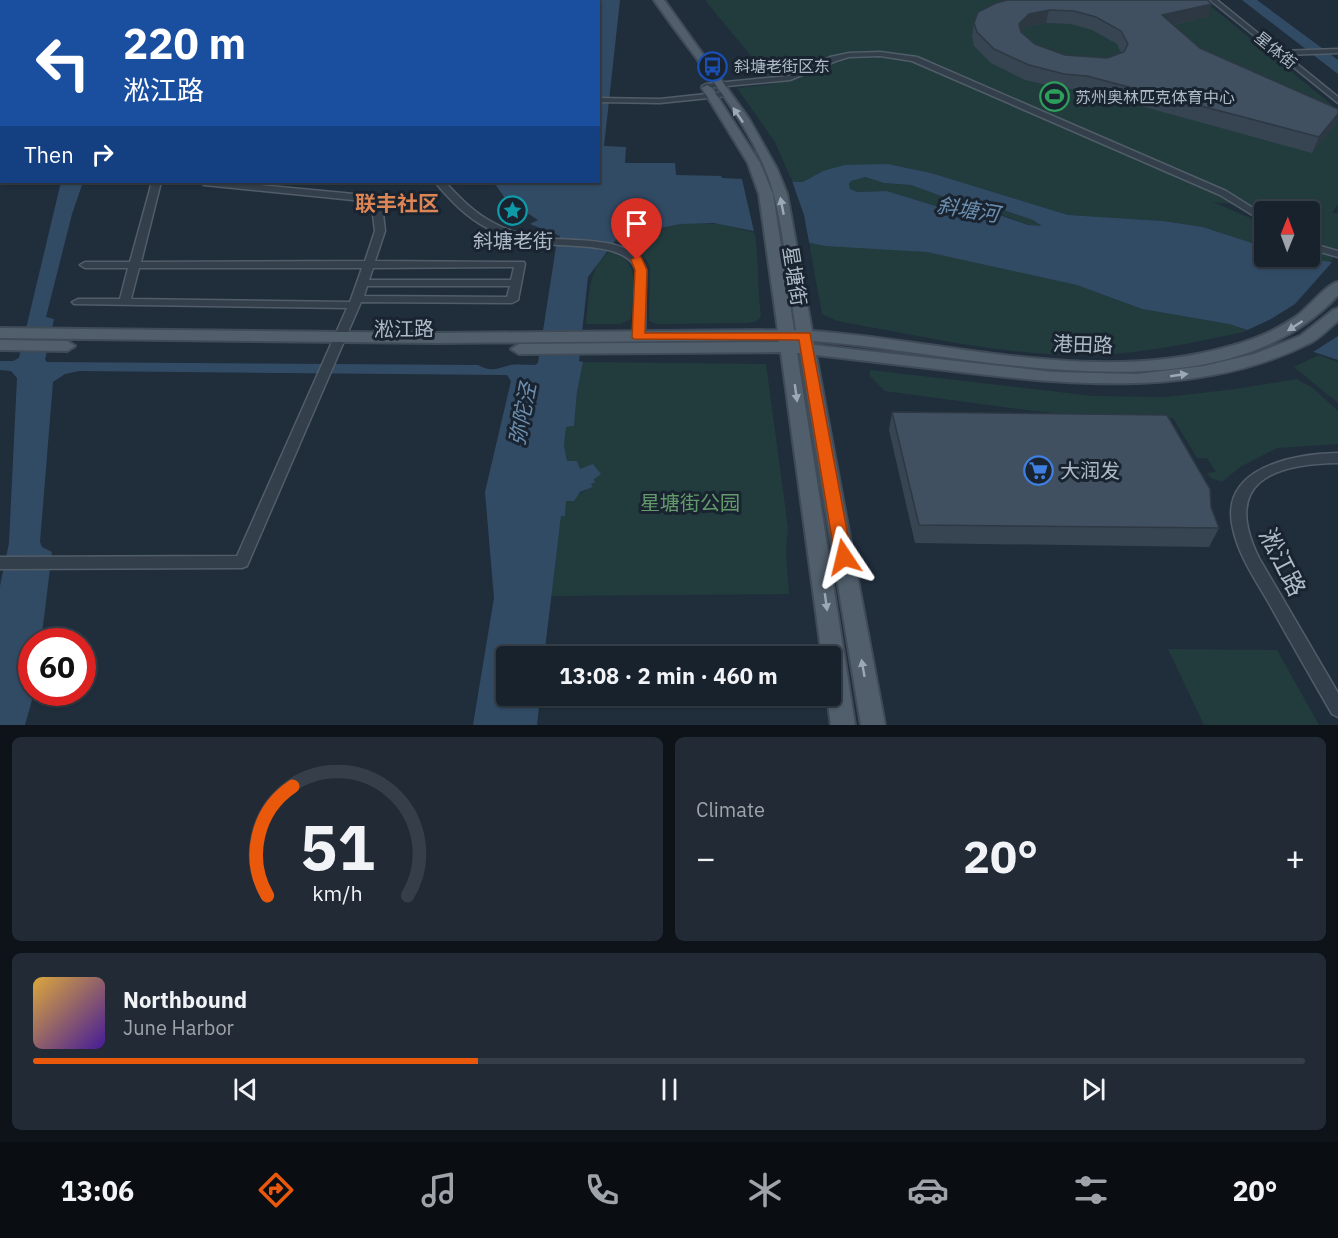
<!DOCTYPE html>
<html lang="en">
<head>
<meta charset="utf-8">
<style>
	:root { --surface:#18222d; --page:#212a35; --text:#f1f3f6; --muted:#9fa4aa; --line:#363f49; --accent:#ea580c }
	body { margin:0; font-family:"IBM Plex Sans","Noto Sans SC",sans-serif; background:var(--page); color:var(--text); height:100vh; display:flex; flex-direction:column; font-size:22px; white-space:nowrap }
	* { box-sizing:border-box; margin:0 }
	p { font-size:20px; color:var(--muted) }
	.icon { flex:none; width:33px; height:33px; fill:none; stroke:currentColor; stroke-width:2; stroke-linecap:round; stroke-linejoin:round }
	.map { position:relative; height:725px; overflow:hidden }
	.details { display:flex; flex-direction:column; gap:12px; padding:12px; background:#0d1319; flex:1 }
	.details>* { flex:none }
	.hud { position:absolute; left:0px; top:0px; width:600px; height:183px; box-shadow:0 2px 4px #0004,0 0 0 2px var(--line); background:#1a4fa0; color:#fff; overflow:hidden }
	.needle { width:39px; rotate:1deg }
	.fabs { position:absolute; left:1254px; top:201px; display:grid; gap:12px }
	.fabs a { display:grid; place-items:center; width:66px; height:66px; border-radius:6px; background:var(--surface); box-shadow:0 2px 4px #0004,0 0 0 2px var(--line); font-size:30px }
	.speed { position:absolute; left:18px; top:628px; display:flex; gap:12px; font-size:30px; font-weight:700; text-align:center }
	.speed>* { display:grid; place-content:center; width:78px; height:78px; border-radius:50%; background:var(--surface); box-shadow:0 2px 4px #0004,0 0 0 2px var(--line); line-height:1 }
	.speed .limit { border:9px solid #d22; background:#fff; color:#111 }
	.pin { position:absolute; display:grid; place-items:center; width:51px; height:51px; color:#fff; margin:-62px -26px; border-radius:50% 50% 50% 0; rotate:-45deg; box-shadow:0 0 6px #0007 }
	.pin .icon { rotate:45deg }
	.me { position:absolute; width:66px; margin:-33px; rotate:350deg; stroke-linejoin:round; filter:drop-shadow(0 0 4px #0008) }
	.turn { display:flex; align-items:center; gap:21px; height:126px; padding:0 24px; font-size:27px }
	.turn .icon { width:78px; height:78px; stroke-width:2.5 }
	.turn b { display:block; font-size:42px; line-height:51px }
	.then { display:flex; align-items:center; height:57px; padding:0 24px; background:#0003; gap:12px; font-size:22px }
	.big { font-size:45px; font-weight:800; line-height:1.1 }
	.details .widget { flex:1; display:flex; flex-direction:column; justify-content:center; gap:9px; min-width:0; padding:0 21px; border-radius:9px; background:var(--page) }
	.details .dial { align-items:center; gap:0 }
	.dial svg { height:156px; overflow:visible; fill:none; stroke:var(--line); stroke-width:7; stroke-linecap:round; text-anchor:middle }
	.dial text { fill:var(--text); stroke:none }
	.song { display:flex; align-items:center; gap:18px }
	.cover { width:72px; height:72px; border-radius:9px; background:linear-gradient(135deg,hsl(40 70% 55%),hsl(260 70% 35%)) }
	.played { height:6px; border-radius:3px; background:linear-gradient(90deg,var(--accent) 35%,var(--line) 35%) }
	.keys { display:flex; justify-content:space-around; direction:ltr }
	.heat { display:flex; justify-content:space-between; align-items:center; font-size:33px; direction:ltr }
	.details .tiles { flex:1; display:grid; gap:12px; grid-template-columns:1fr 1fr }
	.widget:last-child { grid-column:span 2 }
	.trip { position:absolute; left:496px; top:646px; width:345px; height:60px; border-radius:6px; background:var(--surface); box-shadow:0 2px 4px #0004,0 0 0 2px var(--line); font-weight:800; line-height:60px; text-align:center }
	.dock { display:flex; height:96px; justify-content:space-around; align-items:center; background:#0a0e12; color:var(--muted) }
	.dock .icon { width:42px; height:42px }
	.dock .active { color:var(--accent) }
	.dock b { font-size:27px; color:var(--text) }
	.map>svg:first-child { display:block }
</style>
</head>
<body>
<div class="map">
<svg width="1338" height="725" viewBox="0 0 1338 725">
	<rect width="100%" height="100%" fill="#202e3c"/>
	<path fill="#223c3d" d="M705,0H1203L1338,110V204L1332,213H1338V252L1329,263L1296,257L1310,256V212H1264V215L1262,214L1268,208L1213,202L1264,224V247L1203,227L1163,221L1068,215L931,173L888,164L823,171L803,182L792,181L775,142L737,88L774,84Z
		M864,177L884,183L911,185L944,197L977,201L1033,220L1042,226L1028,225L990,210L975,207L942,208L887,191L858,192L850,189L849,184L851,181Z
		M688,223L721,224L755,233C759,262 757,288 761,316L757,321L748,323L658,324L649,321L650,267C644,251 629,248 615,241L623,232L645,231Z
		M809,243L927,252L966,259L1077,285L1142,309L1229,324L1248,331C1195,342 1144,354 1090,355C1009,357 917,335 837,321L822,314Z
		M611,251C643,262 632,291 631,319L620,324H586C589,300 587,266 611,251Z
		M1319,355L1338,362V403L1294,367Z
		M583,362L766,364L788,528L786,551L789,594L551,596L561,516L565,515L566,501L592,487L593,480L567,462L564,446L566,427L574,426L577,392Z
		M870,370L1093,396L1166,397L1236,389L1297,379L1313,388L1338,411V444L1277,448L1240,467L1222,482L1211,478L1207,473L1216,472L1207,458H1197L1173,418C1076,421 980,403 885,391L870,376Z
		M1168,649L1277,650L1319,725H1204Z"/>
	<path fill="#324b65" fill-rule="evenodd" d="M593,0H620L604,146L626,147L625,163H675L676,175L721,176L722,178L803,182L823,171L845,165L888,164L931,173L1068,215L1163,221L1203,227L1264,247V256L1296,257L1338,263V360L1229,324L1142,309L1077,285L927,252L825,246L714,223L681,224L645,231L621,233L588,277L579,361L583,362L577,392L574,426L566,427L564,446L567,461H577L580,469L593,464L601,474L593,480L596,482L591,484L593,487L580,492L574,501H566L565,516H561L544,657H507V696H540L537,725H473L494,598L485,492L511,381L507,375L79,371L65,374L53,382L40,542L42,547L52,552L41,642H32V693H34L25,725H0V586L9,543L17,378L11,371L0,370V361H13L19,358L61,182H83L72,214L46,317L54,319L45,360L47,362L478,365C492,373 497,368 511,365C518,364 527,365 535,365L538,363L556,247L560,236L530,224L538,220L521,209L515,212C507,203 501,191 493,182H598V2ZM865,177L884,183L911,185L944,197L977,201L1033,220L1042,226L1028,225L983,209L942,208L887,191L858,192L850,189L849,184L851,181Z
		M1242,0H1257L1338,60V74Z"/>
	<path fill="#202e3c" d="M741,175L791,178L804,215L810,247L755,236Z
		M1334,260H1338V336L1310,354L1243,332L1271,319L1295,304Z"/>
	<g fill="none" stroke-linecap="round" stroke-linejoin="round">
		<defs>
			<path id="minor" d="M393,0H399L392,2Z
				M1210,0H1217L1280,51L1338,49V53L1286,55L1338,97V103Z
				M0,51H2V55H0Z
				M880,52L917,57L1226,191L1264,215V222L1220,195L912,61L880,56L849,57L836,61L790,80L706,88L702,86L706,84L788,76L830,57L849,53Z
				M725,92L729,94L728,96L660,103L598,102V98L660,99Z
				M0,138H2V144H0Z
				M152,182H161L141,262L365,261L375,231L372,207L353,200L204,185L199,182H227L354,194L382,205L385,231L375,261L524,262L525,264L518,300L512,303L361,302L247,566L242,568L0,569V557L237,556L347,308L74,304L72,302L78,299H120L128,268H85L80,265L85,262H130ZM514,267L511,280H369L373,268ZM139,268H362L350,302L131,299ZM367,286H510L507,297L364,296Z
				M435,182H445C460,198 474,213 494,223C506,230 524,235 538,237C568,243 635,233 646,270L645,337L643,340L639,341L633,337L636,270C627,240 560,248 535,243C520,240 500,234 487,228C466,217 450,200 435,182Z
				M1310,243L1338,251V257L1310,249Z
				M1338,453V463C1271,464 1222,483 1259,558L1338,693V717L1332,714C1312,679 1291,643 1271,607C1257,582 1239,557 1233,529C1218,467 1294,454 1338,453Z"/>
			<path id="major" d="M654,0H664L749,119L777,169L787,194L812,331C950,341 1094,386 1231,346C1254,340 1277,330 1297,316C1308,308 1327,284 1338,282V295C1218,426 968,352 814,341V345L1053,372L1137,374L1204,366L1254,354L1300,336L1333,310L1338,308V321C1329,328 1320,338 1310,343C1204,396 1083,386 970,373C919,367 868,361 816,355L885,725H861L800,353H797L855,725H831L827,696H831V657H822L781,352L519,354L511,349L519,344L779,342V340L437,343L0,338V328L437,333L778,330L759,194L748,163L702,88L707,85L712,88L760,163L773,194L794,330H796C789,286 785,239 774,195C757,128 693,57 654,0Z
				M0,340L67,341L75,346L67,351L0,350Z"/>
		</defs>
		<use href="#minor" stroke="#515d69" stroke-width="3"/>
		<use href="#major" stroke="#404b58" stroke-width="4"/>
		<use href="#minor" fill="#343f4c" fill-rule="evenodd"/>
		<use href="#major" fill="#515f6c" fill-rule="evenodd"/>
	</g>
	<path fill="#374553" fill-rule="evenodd" d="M996,3L1208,17L1173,25L1200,48L1338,109V118L1335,125L1312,153L1083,90L1061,88L1025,80L991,63L974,46L972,36L974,23ZM1046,23L1071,24L1092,30L1117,44L1121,53L1107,58L1065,55L1035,44L1021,32L1026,27Z
		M892,412L1211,507L1219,528L1209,547L915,543L889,430Z"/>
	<path fill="#2d3843" d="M1212,4L1208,17L1157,28L1162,15Z
		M1049,10L1046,23L1026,27L1016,38L1019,24L1029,14Z
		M1338,114V118L1335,125L1312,153L1319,137Z"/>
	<path fill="#405060" stroke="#2d3843" stroke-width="1.5" fill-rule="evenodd" d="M1008,0H1207L1212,4L1162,15L1200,48L1338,109V114L1319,137L1087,76L1064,74L1029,65L994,49L977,32L974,23L978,12L996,3ZM1049,10L1074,11L1096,17L1121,31L1128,44L1124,52L1107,58L1065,55L1035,44L1021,32L1019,24L1029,14Z
		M892,412L1167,415L1210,489L1211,507L1219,528L919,525Z"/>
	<defs><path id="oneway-solid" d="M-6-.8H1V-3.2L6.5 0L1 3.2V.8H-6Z" transform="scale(1.5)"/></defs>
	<g fill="#9ba8b6">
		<use href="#oneway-solid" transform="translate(738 115) rotate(-124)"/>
		<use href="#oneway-solid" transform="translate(782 206) rotate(-101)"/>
		<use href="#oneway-solid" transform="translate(1295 326) rotate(147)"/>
		<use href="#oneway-solid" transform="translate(1179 375) rotate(-8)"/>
		<use href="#oneway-solid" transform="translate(796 393) rotate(82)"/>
		<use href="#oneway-solid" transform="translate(826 602) rotate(82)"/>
		<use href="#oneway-solid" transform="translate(863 668) rotate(-100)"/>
	</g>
	<path fill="#ea580c" stroke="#983908" stroke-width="1.5" d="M637,256L641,257L647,270L645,333H810L852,557L850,562L844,564L838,562L835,557L799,340L634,339L632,337L635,270L631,260Z"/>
	<defs>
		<symbol id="bus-ring" viewBox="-11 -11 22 22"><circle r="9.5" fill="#192430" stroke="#1a4fb4" stroke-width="1.5"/><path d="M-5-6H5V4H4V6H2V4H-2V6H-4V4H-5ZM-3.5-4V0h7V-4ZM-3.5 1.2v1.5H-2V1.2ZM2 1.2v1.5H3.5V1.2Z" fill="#1a4fb4"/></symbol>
		<symbol id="stadium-ring" viewBox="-11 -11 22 22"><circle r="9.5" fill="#192430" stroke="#2e9e5b" stroke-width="1.5"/><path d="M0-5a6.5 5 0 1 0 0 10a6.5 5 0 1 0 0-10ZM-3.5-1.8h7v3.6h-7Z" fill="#2e9e5b"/></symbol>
		<symbol id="sight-ring" viewBox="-11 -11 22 22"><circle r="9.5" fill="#192430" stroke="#0f9aa8" stroke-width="1.5"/><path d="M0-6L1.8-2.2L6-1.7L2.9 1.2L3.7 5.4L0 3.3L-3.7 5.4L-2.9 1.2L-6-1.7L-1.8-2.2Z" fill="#0f9aa8"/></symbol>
		<symbol id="supermarket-ring" viewBox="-11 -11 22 22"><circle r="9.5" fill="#192430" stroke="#3f7fe0" stroke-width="1.5"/><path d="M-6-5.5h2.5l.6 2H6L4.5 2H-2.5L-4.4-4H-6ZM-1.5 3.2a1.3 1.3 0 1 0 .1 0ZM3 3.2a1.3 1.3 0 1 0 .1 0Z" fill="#3f7fe0"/></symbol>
	</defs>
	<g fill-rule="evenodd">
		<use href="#bus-ring" x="696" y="50" width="33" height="33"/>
		<use href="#stadium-ring" x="1038" y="80" width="33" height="33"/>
		<use href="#sight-ring" x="496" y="194" width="33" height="33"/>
		<use href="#supermarket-ring" x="1022" y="454" width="33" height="33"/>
	</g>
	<g text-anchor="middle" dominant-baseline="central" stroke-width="6" stroke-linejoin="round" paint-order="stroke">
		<g font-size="16" fill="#aebac8" stroke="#192430">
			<text transform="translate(1276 50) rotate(39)">星体街</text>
		</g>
		<g font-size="16" fill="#aebac8" stroke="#192430" text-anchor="start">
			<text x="734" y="66">斜塘老街区东</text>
			<text x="1075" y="97">苏州奥林匹克体育中心</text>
		</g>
		<g font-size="20" fill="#aebac8" stroke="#192430">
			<text x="513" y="240">斜塘老街</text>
			<text x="1060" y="470" text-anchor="start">大润发</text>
		</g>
		<g font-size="20" fill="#aebac8" stroke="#192430">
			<text transform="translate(795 276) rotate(81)">星塘街</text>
			<text x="404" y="328">淞江路</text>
			<text transform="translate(1083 344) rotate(2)">港田路</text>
		</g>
		<g font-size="20" fill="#649b6c" stroke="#192430">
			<text x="690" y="502">星塘街公园</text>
		</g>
		<g font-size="21" font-weight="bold" fill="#dc8555" stroke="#192430">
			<text x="397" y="203">联丰社区</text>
		</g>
		<g font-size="21" font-style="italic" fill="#6c8eae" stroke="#192430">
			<text transform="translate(968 209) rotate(9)">斜塘河</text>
			<text transform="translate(522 414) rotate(-79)">弥陀泾</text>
		</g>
		<g font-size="24" fill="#aebac8" stroke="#192430">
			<text transform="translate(1283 562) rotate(63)">淞江路</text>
		</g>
	</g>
</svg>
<div class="fabs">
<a><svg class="needle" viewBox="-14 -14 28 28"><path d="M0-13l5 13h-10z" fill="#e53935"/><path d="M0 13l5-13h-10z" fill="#9fa4aa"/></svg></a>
</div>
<div class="speed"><div class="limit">60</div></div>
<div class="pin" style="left:637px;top:260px;background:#d93025"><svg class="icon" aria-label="arrive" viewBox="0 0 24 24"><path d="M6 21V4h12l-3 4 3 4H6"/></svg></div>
<svg class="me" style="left:844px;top:557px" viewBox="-20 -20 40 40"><path d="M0-17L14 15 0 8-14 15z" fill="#ea580c" stroke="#fff" stroke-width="4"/></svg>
<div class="trip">13:08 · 2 min · 460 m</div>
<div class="hud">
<div class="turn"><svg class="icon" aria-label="left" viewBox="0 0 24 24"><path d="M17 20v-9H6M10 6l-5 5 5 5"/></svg><div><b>220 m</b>淞江路</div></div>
<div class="then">Then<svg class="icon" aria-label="right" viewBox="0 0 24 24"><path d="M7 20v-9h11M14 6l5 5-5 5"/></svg></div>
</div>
</div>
<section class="details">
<div class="tiles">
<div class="widget dial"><svg viewBox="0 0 100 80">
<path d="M14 69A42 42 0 1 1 86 69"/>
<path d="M14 69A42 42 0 0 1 27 13" stroke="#ea580c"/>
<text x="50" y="56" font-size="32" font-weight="700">51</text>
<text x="50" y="72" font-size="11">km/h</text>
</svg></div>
<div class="widget"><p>Climate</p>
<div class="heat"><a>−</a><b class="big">20°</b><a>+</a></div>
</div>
<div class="widget">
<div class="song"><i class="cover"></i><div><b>Northbound</b><p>June Harbor</p></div></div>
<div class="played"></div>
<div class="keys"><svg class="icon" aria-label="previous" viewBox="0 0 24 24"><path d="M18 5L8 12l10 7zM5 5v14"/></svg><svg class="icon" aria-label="pause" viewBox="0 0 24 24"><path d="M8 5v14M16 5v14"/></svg><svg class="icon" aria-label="next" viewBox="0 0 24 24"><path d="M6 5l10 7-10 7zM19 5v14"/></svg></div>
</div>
</div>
</section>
<nav class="dock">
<b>13:06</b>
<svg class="icon active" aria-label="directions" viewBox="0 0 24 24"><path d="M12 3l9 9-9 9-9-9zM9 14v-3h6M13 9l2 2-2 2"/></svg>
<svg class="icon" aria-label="music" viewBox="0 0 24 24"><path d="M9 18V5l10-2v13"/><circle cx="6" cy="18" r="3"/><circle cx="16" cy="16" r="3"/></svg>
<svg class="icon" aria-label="phone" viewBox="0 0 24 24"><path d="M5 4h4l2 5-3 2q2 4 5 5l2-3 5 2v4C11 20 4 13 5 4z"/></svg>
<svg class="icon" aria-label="climate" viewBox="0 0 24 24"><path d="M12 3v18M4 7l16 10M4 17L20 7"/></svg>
<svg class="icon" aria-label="car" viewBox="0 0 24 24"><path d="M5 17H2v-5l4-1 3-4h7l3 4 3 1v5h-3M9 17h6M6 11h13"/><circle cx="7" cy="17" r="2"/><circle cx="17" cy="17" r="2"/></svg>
<svg class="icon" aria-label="filters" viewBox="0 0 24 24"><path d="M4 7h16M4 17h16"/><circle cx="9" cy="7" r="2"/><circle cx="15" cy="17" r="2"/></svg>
<b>20°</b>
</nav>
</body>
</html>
